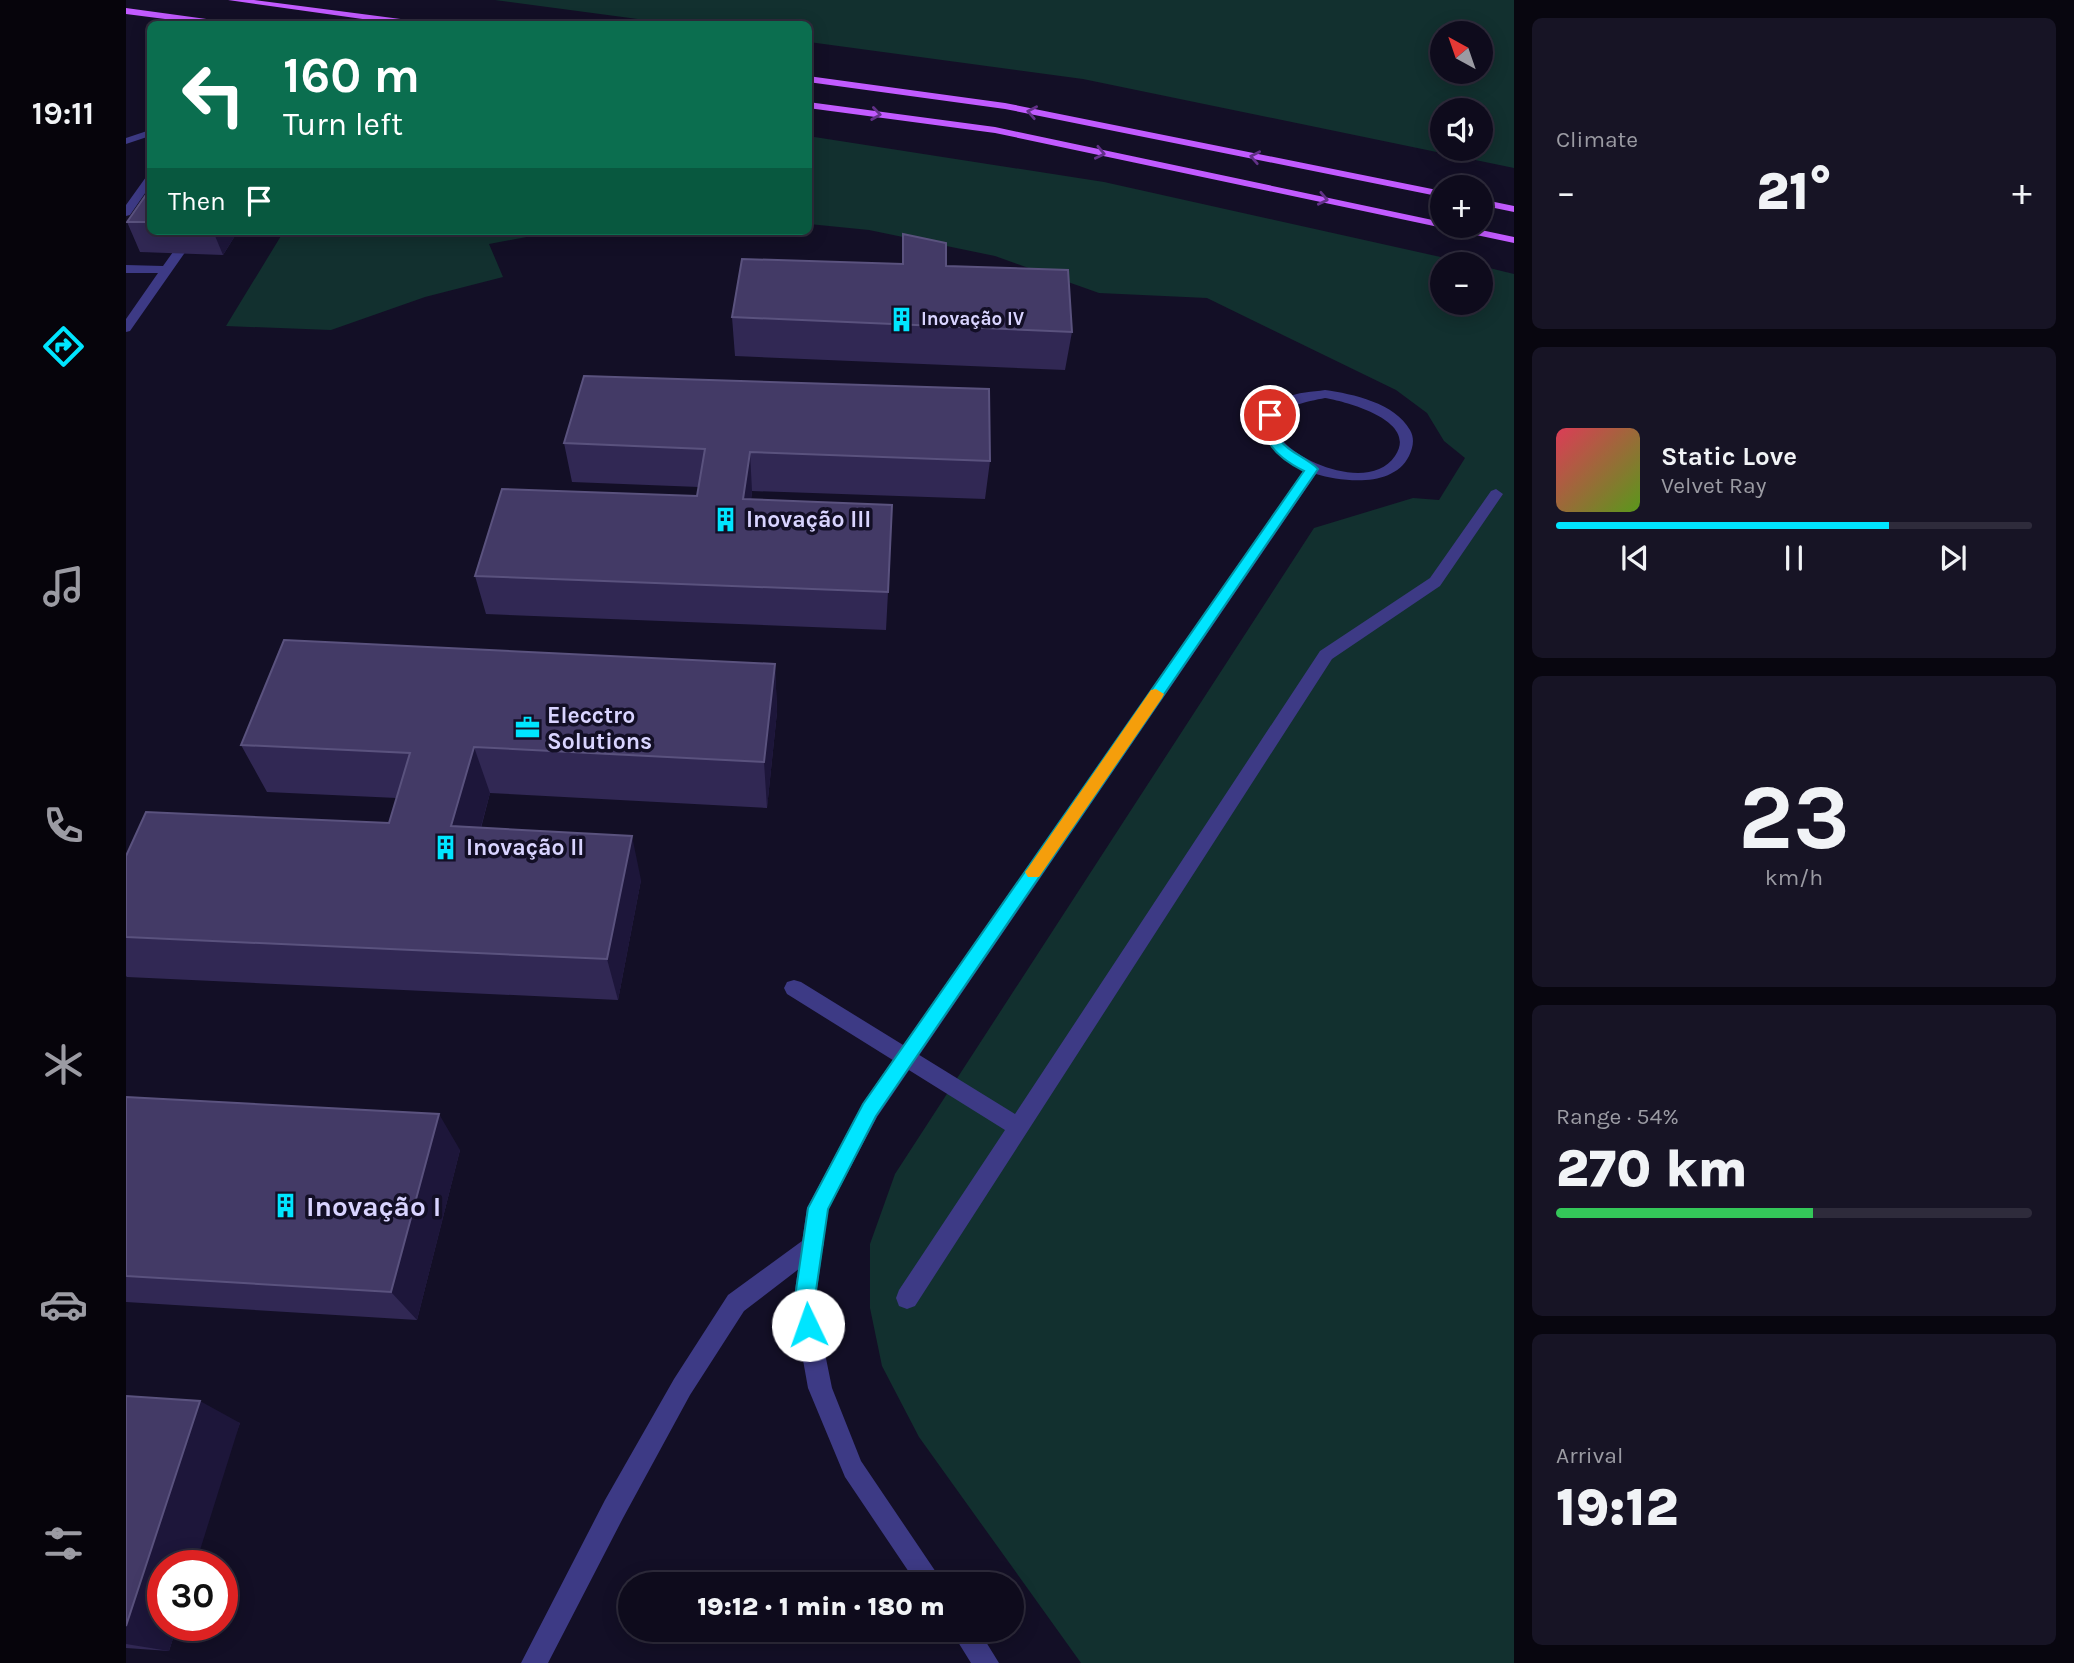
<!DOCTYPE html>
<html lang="en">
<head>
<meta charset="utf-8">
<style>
	:root { --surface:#0e0b1c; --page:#171425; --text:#f1f3f6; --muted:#9b9ba3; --line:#2e2b3b; --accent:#00e5ff }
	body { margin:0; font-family:Karla,sans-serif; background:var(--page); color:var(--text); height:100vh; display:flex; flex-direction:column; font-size:26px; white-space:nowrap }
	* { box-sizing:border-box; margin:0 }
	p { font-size:23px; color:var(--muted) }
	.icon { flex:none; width:38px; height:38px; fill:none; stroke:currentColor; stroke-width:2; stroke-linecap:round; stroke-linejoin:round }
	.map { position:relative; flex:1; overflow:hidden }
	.panel { display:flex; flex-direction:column; gap:18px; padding:18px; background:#08060f; width:560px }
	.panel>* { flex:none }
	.top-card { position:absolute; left:21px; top:21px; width:665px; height:214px; border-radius:10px; box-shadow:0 4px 18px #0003,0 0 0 2px var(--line); background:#0b6e4f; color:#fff; overflow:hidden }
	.needle { width:46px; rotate:320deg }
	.fabs { position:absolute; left:1304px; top:21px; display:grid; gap:14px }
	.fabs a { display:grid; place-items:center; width:63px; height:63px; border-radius:50%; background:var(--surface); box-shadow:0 4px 18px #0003,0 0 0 2px var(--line); font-size:35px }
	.speed { position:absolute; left:21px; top:1550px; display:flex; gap:14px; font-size:35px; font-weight:700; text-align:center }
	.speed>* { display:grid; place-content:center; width:91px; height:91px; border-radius:50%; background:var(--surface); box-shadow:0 4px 18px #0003,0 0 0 2px var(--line); line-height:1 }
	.speed .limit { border:10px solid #d22; background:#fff; color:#111 }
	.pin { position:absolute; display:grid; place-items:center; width:60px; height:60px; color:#fff; margin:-30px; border:4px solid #fff; border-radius:50%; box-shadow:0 2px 7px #0007 }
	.me { position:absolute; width:77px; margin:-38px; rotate:357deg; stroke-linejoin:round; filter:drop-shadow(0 0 5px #0008) }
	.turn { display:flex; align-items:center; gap:24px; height:147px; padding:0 21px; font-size:32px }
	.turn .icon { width:91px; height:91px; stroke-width:2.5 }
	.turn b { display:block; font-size:49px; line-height:60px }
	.then { display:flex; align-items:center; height:66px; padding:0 21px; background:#0003; gap:14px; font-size:26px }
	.big { font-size:52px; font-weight:800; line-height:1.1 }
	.panel .widget { flex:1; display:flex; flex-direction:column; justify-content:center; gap:10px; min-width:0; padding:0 24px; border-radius:10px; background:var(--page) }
	.panel .dial { align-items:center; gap:0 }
	.dial b { font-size:91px; line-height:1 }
	.song { display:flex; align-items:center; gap:21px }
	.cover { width:84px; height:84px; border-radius:10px; background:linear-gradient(135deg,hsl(350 70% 55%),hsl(90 70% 35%)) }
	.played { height:7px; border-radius:4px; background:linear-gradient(90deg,var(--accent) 70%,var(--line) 70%) }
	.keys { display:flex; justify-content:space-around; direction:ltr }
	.heat { display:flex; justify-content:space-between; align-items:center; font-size:38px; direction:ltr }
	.charge { height:10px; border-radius:5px; background:linear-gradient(90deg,#34c759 54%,var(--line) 0) }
	.trip { position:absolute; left:492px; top:1572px; width:406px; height:70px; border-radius:35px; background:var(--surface); box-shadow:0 4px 18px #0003,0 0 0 2px var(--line); font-weight:800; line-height:70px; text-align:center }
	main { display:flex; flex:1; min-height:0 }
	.menu { display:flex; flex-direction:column; width:126px; justify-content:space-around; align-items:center; background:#06040b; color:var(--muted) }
	.menu .icon { width:49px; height:49px }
	.menu .current { color:var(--accent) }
	.menu b { font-size:32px; color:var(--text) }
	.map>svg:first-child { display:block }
</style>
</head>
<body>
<main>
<nav class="menu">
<b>19:11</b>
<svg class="icon current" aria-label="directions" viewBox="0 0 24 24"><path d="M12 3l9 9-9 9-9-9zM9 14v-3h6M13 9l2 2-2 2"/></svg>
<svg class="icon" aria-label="music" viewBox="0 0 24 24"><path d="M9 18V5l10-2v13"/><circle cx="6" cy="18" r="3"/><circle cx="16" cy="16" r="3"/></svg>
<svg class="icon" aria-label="phone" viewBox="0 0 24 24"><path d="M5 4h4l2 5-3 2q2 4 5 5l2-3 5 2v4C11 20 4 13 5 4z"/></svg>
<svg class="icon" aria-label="climate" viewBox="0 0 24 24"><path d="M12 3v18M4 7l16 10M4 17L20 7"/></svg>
<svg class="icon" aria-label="car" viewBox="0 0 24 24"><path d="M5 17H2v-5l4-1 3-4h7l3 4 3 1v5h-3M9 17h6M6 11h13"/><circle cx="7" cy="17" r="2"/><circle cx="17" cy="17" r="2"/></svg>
<svg class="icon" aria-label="filters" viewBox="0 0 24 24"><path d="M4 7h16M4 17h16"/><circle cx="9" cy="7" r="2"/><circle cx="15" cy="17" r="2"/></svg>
</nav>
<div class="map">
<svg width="1388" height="1663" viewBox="0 0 1388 1663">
	<rect width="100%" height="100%" fill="#130f26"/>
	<path fill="#12302f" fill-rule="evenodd" d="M369,0H1388V168L957,79L683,42L682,24H549ZM1316,33H1354V72H1316ZM1316,110H1354V149H1316Z
		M682,136L978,182L1346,264H1316V303H1354L1355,266L1388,274V1663H955L793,1437L756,1366L744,1308V1244L769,1174L1188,528L1287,498L1313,500L1339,458L1318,441L1301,413L1270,390L1081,298L973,293L869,256L743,230L683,224Z
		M158,231H432L363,244L377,277L299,297L205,330L100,326Z"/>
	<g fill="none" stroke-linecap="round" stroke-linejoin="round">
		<path fill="#3d3a85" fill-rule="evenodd" d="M24,130V136L0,144V138Z
			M24,176V186L4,215L0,216V205L20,177Z
			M62,231H74L4,331L0,332V319L32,273H0V265L37,266Z
			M1370,489L1377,494L1314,586L1206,659L789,1306L781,1309L773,1306L770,1298L773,1290L879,1130L661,994L658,988L661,982L668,980L675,982L889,1114L1194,651L1304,578L1365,491Z
			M687,1233L695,1236L698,1244L695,1252L618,1311L564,1395L497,1518L422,1663H395L479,1500L548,1379L602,1295Z"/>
		<path fill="#3d3a85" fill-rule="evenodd" d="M1199,390C1227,394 1269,403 1284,430C1289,439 1287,447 1283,456C1267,488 1217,482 1190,474L751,1117L702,1210L689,1304L706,1388L735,1461L818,1584H791L719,1477L682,1388L667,1304L681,1208L737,1103L1178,470C1150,453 1113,420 1160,398C1171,392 1187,392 1199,390ZM1199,398C1222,402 1293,421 1269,456C1246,490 1180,466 1158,442C1130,411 1178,402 1199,398Z
			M824,1629H852L873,1663H845Z"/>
		<path fill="#c25bff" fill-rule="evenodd" d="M102,0H128L290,21L295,24H272Z
			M0,8L95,21L100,24H78L0,14Z
			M682,76L879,103L1316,191V197L879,109L682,82Z
			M682,102L869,127L1316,222V226H1336L1388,237V243L869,133L682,108Z
			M1354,199L1388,206V212L1354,205Z"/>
	</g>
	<path fill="#312854" d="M24,189V231H112L97,255L14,252L1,222Z
		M777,234L820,266L946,332L939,370L609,356L606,317L776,264Z
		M458,376L864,461L859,499L626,491L625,500L762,592L760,630L360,614L349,576L571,496L573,487L446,482L438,443Z
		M649,664L651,712L641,808L364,793L355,828L515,880L492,1000L1,977L0,976V856L263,823L271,798L141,792L115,745Z
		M0,1097L334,1150L291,1320L0,1302Z
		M0,1396L114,1423L37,1626H51L43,1651L0,1648Z"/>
	<path fill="#1d163a" d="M87,231H112L97,255Z
		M624,452L626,491L620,538L617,499Z
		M649,664L651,712L641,808L638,762Z
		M348,747L364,793L343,871L325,826Z
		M506,836L515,880L492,1000L481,959Z
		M313,1114L334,1150L291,1320L265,1292Z
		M74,1401L114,1423L69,1566H37V1626H51L43,1651L0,1644V1626Z"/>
	<path fill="#433a66" stroke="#5a527e" stroke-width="2" d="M24,189V222H1Z
		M777,234L820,243V266L942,270L946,332L606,317L616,259L777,264Z
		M458,376L863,389L864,461L624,452L617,499L766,505L762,592L349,576L376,489L571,496L579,449L438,443Z
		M158,640L649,664L638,762L348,747L325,826L506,836L481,959L0,937V856L20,812L263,823L284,753L115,745Z
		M0,1097L313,1114L265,1292L0,1276Z
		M0,1396L74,1401L0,1626Z"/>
	<defs><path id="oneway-chevron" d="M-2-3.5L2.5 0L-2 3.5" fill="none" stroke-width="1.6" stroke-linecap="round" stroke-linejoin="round" transform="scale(1.75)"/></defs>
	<g stroke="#623188">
		<use href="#oneway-chevron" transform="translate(906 112) rotate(-169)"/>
		<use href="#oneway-chevron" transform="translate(750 114) rotate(8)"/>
		<use href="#oneway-chevron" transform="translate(974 153) rotate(12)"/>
		<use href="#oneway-chevron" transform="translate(1129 157) rotate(-169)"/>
		<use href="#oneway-chevron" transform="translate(1197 199) rotate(12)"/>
	</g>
	<path fill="#00e5ff" stroke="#0095a6" stroke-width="2" d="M1144,412L1151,415C1144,450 1174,451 1192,469L750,1116L702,1209L688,1304L692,1325L689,1332L682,1335L675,1332L668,1304L682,1208L737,1104L1178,471C1156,460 1133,442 1138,415Z"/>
	<path fill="#f59e0b" d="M1030,689L1038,694L1036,698L913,877H902L899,872L902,868L1025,690Z"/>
	<defs>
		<symbol id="building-bare" viewBox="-9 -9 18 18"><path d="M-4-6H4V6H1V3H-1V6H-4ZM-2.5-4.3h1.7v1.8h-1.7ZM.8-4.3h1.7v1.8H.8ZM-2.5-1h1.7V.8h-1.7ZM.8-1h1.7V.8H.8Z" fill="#00e5ff" stroke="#130f26" stroke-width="2.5" paint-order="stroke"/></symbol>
		<symbol id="office-bare" viewBox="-9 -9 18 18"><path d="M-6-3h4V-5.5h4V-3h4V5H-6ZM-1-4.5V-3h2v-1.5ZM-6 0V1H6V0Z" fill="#00e5ff" stroke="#130f26" stroke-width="2.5" paint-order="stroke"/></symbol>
	</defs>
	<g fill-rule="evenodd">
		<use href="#building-bare" x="758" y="302" width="35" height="35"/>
		<use href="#building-bare" x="582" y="502" width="35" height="35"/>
		<use href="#office-bare" x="384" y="710" width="35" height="35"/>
		<use href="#building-bare" x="302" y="830" width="35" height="35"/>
		<use href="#building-bare" x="142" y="1188" width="35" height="35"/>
	</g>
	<g text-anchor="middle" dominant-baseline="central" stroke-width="7" stroke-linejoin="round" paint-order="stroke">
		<g font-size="19" font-weight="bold" fill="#d9d4ff" stroke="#130f26" text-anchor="start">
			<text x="795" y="319">Inovação IV</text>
		</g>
		<g font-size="23" font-weight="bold" fill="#d9d4ff" stroke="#130f26" text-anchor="start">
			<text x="620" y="519">Inovação III</text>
			<text x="421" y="715">Elecctro<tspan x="421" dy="26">Solutions</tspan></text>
			<text x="340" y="847">Inovação II</text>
		</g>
		<g font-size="28" font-weight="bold" fill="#d9d4ff" stroke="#130f26" text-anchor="start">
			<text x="180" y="1206">Inovação I</text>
		</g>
	</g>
</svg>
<div class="fabs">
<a><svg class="needle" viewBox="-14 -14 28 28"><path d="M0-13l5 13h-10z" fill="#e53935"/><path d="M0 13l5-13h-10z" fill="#9b9ba3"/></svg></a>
<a><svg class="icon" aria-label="sound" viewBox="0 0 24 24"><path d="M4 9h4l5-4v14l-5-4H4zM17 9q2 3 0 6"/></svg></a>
<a>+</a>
<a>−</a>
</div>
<div class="speed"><div class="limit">30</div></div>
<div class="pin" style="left:1144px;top:415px;background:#d93025"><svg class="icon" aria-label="arrive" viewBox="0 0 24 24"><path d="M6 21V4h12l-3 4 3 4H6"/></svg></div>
<svg class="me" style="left:682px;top:1325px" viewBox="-20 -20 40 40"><circle r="19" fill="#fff"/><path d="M0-13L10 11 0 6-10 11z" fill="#00e5ff"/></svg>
<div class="trip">19:12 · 1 min · 180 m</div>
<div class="top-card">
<div class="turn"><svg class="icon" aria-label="left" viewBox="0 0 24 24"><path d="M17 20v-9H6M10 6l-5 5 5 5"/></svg><div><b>160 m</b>Turn left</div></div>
<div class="then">Then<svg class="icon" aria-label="arrive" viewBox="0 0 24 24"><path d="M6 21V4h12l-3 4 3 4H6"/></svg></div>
</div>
</div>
<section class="panel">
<div class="widget"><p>Climate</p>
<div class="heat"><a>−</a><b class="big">21°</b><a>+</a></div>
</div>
<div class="widget">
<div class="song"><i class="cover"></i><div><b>Static Love</b><p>Velvet Ray</p></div></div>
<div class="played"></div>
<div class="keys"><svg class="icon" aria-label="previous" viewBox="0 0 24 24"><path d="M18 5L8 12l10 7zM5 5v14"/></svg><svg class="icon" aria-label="pause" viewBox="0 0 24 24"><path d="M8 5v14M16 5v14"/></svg><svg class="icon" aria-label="next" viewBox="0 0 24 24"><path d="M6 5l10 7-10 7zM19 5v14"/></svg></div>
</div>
<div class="widget dial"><b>23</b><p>km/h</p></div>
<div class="widget"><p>Range · 54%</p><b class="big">270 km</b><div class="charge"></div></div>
<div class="widget"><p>Arrival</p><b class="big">19:12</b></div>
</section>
</main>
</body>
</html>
